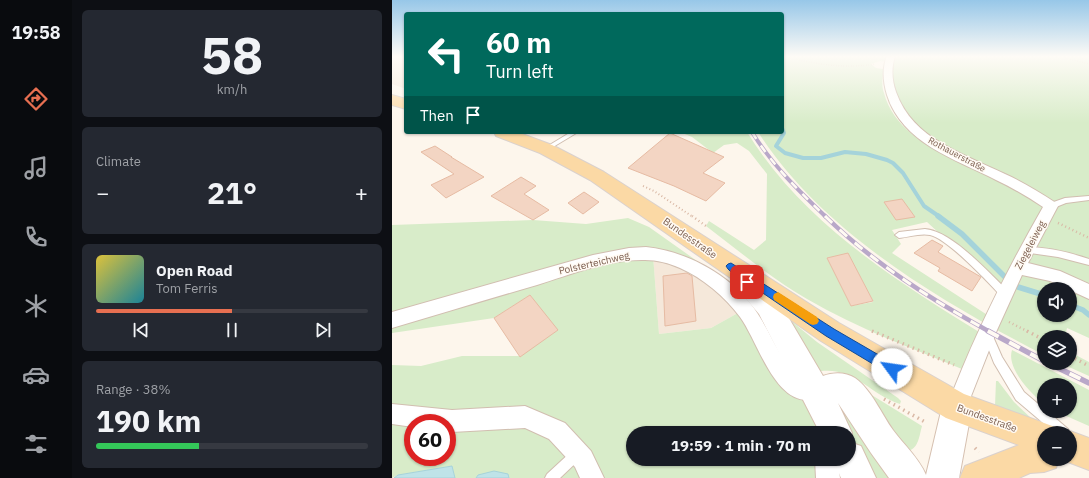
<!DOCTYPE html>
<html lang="en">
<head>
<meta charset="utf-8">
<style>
	:root { --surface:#171b24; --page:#242831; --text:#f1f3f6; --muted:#9ea1a6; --line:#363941; --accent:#e76f51 }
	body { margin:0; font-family:"IBM Plex Sans",sans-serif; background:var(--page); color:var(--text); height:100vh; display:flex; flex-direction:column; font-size:15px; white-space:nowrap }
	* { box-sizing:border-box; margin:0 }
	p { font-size:13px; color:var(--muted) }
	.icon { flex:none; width:22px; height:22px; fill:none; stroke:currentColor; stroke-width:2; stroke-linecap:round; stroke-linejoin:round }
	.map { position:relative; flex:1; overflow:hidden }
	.panel { display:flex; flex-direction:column; gap:10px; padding:10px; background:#0d0f14; width:320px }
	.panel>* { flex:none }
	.guide { position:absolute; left:12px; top:12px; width:380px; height:122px; border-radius:4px; box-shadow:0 1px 3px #0004; background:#00695c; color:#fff; overflow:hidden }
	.buttons { position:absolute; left:645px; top:282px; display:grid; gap:8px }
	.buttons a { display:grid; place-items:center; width:40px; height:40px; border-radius:50%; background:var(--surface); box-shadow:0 1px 3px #0004; font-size:20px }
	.speed { position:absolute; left:12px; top:414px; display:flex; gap:8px; font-size:20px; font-weight:700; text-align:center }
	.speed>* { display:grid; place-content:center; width:52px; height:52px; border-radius:50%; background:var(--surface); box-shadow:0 1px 3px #0004; line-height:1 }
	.speed .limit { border:6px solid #d22; background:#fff; color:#111 }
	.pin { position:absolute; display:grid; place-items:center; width:34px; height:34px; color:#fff; margin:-17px; border-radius:8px; box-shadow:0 2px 6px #0006 }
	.me { position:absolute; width:44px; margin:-22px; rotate:301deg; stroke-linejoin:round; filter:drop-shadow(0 0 3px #0008) }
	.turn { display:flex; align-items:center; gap:14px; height:84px; padding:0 16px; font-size:18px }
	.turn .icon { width:52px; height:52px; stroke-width:2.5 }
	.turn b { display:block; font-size:28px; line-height:34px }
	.then { display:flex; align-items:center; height:38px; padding:0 16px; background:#0003; gap:8px; font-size:15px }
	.big { font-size:30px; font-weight:700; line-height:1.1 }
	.panel .tile { flex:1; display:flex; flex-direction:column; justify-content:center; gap:6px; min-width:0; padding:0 14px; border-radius:6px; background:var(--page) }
	.panel .dial { align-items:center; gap:0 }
	.dial b { font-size:52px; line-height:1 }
	.song { display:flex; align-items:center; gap:12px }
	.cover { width:48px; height:48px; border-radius:6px; background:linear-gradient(135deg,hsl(50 70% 55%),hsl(190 70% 35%)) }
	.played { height:4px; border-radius:2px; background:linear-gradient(90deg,var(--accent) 50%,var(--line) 50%) }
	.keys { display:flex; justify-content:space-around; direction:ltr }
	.heat { display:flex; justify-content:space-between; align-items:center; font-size:22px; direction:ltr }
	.charge { height:6px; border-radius:3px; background:linear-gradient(90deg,#34c759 38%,var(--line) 0) }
	.trip { position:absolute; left:234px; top:426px; width:230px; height:40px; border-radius:20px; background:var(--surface); box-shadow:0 1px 3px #0004; font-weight:700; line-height:40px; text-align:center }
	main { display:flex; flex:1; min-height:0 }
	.tab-bar { display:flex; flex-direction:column; width:72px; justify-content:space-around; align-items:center; background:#090b0e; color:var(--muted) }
	.tab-bar .icon { width:28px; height:28px }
	.tab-bar .on { color:var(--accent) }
	.tab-bar b { font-size:18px; color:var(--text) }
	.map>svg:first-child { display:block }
</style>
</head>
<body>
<main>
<nav class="tab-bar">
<b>19:58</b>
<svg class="icon on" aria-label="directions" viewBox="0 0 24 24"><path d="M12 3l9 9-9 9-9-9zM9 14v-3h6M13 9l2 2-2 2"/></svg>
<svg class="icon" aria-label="music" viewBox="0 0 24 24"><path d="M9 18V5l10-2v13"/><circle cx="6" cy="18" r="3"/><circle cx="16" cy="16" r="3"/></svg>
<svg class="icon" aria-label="phone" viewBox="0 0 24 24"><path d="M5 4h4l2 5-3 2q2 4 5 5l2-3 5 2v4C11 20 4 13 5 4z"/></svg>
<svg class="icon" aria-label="climate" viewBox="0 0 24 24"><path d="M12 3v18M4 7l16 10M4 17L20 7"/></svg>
<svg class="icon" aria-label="car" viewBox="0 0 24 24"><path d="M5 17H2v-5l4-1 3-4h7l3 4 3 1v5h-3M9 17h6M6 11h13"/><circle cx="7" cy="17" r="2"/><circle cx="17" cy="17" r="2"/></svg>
<svg class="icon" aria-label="filters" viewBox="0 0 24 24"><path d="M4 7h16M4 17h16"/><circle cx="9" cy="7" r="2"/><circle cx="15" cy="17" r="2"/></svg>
</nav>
<section class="panel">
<div class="tile dial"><b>58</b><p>km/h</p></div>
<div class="tile"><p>Climate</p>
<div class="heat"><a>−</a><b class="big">21°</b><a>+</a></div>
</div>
<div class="tile">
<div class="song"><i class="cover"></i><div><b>Open Road</b><p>Tom Ferris</p></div></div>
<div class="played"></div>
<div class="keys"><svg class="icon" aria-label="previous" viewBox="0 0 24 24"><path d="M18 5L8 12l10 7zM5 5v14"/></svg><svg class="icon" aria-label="pause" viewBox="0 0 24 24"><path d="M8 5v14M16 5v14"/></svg><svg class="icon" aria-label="next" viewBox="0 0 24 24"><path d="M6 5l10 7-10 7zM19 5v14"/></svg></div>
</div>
<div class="tile"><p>Range · 38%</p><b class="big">190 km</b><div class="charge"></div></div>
</section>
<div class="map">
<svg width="697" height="478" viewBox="0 0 697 478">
	<rect width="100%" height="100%" fill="#fdf6ec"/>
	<path fill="#f5e8da" d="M0,56H14V89L0,84Z
		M261,255L295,264L353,309L319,328L267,334Z"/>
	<path fill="#d8ecc9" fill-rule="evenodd" d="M390,56H697V338L675,328L673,337H652V355C548,301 431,233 366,132H390ZM488,61L497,62C500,78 504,95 511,109C523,131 548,143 569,154L562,159C533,145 501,127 492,93C489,86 491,76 491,69L484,68L479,64ZM535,222L613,294L600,318L500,253L509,244L500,230ZM652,289H678V315H652Z
		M288,132H355C410,222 504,281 592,335L577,372C523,349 466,329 415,299C379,278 347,251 314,226L317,221L362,250L374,240L375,174L357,151L345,143L332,145L321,153L300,137ZM456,254L481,301V302L459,306L436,258Z
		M236,218L257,227L305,261L295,264L261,255L267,334L319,328L353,309L433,433H241V459H446L455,478H117L116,474L86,475L84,478H63L60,466L6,475L0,478V365L29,366L70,356H128L165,330L138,295L102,318L0,333V225L141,220L194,224ZM21,423H55V457H21Z
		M398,320L425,342L506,398L509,401L508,404C477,394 460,364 423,372Z
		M620,350L697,390V426L663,411H678V385H652V404C639,394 614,368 620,350Z
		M678,352L697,362V376L668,363H678Z
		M604,381H606L622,402L640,419L603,406Z
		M465,386L530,426C527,436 527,448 516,451Z
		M447,398L501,478H479L457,438V433L444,402Z"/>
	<path fill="#bfe3e8" stroke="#a5d3da" d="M60,466L63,478H2L6,475Z
		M102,471L116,474L117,478H84L86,475Z"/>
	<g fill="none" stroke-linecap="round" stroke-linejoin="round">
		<path stroke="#a5d3da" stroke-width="4" d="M390,128L392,133L384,146L393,153L411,158H429L453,152L474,154L495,160L501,163L511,173L532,206L548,217"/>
		<path stroke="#a5d3da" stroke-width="5.5" d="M546,216L570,234L613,277
			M626,287L652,295
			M678,305L691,310L697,315"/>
	</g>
	<path fill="#f3d5c3" stroke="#e6bba3" d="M278,133L332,157L311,173L333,183L314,201L282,186L236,168Z
		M43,146L60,157H59L92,177L54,198L39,185L62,174L29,152Z
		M129,177L144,186L132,194L157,210L141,220L99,196Z
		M192,192L207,202L191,214L176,203Z
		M510,199L523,217L504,220L492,202Z
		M540,240L551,246L546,252L589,277L580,291L546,271L548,268L522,253Z
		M456,253L481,301L459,306L435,258Z
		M295,273L300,276L304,321L273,326L271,276Z
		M138,295L166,330L128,357L102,318Z"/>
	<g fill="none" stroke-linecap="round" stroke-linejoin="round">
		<defs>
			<path id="lane" d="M179,132H186L156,150H152L151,149Z
				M697,196V200L674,203L659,209L655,206L656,204L673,198Z
				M533,229C560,231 597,273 616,291L617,294L616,297L613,298L610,297C596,282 556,239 538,235C528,233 517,237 507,238L503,235L507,232Z
				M634,247C656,247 676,252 697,259V265L666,257L631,252L630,250L631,248Z
				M596,331L599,332L610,357L632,392L652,409V411H655L676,429L678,433H663L624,400L602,363L591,335L593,332Z
				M185,448L189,450L191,454L189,458L168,478H153L155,474L181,450Z"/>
			<path id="street" d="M495,56H503C499,68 500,81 504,92C521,140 572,154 613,174C631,182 647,192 664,203L666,206L636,263L668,271L697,284V299L658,281L630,275L605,330L572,414L565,417L558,414L555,407C581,337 614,272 651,207C636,197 621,188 604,180C563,159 510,143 495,95C491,82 490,68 495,56Z
				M254,247C299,252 346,279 369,319C382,340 390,364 410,379L423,380L430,383L433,390L430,397C385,416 368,344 348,317C333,297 311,278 288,268C277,263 265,260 253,260C216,259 180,274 145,285C96,299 48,314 0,328V312L201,255L237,248Z
				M0,404L60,410L133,406L173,423L199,451L212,478H188L183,467L157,439L133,428L60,432L55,431V423H21V427L0,424Z
				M423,459H445L448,478H424Z"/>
			<path id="secondary" d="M353,270L362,273L385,298L431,376C441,372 454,372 463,378C479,389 490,415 501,430C512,445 527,458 534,475L550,407L554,396L565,392L576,396L580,407L567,478H497L479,453L446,403L460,433L457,440V433H428L367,314L344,287L341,280L344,273Z
				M457,442L469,446L484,478H449L441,459H457Z"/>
			<path id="primary" d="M0,95L14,99V109L0,105Z
				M102,132H125L160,145L212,172L447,323L572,394L663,427L666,433H652V459H667L664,468L652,472L638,473L627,478H568L573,466L627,445L554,418L429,341L198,180L148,153L104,136Z
				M678,431L697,438V470L668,459H678V433H673Z"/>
		</defs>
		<use href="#lane" stroke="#d1beb0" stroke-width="2"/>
		<use href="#street" stroke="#d1beb0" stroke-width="2"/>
		<use href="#secondary" stroke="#d6c0b0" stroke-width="2"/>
		<use href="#primary" stroke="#dad1cd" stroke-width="2"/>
		<path stroke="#d9b8a5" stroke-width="1.5" stroke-dasharray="0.5 2" stroke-linecap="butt" d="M390,56C422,64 451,69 484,64
			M666,56L697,64"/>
		<path stroke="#d9b8a5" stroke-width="2" stroke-dasharray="1 2.5" stroke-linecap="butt" d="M251,186L262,191L301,217"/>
		<path stroke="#d9b8a5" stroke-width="2.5" stroke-dasharray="1 3" stroke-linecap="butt" d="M300,216L314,226
			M666,223L697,238
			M617,322L637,332
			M480,331L483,332"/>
		<path stroke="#d9b8a5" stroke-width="3.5" stroke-dasharray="1.5 4" stroke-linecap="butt" d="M480,331L562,365
			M635,331L652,340
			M678,356L697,366
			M492,399L533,422
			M583,448L587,452"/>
		<use href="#lane" fill="#fff" fill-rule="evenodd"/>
		<use href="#street" fill="#fff" fill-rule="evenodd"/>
		<use href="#secondary" fill="#fff" fill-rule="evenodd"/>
		<use href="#primary" fill="#fbd9a5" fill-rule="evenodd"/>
		<defs>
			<path id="rail-far2" d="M360,132C380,165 407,191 434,217"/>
			<path id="rail-far1" d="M433,216C481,263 540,300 598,332"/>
			<path id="rail" d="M596,331L652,361
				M656,363L697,383"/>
		</defs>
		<use href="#rail-far2" stroke="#b9a8c9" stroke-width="4"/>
		<use href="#rail-far1" stroke="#b9a8c9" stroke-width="4.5"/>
		<use href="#rail" stroke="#b9a8c9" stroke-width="5.5"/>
		<use href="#rail-far2" stroke="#fffaf3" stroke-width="2.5" stroke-dasharray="8" stroke-linecap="butt"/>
		<use href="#rail-far1" stroke="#fffaf3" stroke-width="3" stroke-dasharray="10" stroke-linecap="butt"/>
		<use href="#rail" stroke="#fffaf3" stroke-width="4" stroke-dasharray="12" stroke-linecap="butt"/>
	</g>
	<linearGradient id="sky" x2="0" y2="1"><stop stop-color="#97c7e8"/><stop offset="0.46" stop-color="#fefbf6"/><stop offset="1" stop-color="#fefbf6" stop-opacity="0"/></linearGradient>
	<rect width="697" height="123" fill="url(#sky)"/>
	<path fill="#1a73e8" stroke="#114b97" d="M339,263L442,329L504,365L506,369L504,373L500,375L496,373L434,336L359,285L355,287L352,285L336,269L334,266L336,264Z"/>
	<path fill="#f59e0b" d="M386,292L425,317L427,321L425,324L421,325L418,324L382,300L381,297L382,294Z"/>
	<g text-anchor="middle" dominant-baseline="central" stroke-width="3" stroke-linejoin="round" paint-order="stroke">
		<g font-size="9" fill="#7a5c4d" stroke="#fffaf3">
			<text transform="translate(565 154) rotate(28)">Rothauerstraße</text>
		</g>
		<g font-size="10" fill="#7a5c4d" stroke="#fffaf3">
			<text transform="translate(298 238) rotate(35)">Bundesstraße</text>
			<text transform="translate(638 245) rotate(-62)">Ziegeleiweg</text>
			<text transform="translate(202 263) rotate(-13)">Polsterteichweg</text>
			<text transform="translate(595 418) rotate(20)">Bundesstraße</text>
		</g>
	</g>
</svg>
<div class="buttons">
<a><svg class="icon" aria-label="sound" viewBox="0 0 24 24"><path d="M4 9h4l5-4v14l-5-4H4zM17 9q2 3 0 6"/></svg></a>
<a><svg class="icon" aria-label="layers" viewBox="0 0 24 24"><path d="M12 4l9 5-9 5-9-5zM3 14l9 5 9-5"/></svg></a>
<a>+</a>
<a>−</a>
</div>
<div class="speed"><div class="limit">60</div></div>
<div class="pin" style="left:355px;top:282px;background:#d93025"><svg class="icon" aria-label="arrive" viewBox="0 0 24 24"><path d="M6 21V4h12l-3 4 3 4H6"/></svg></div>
<svg class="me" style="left:500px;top:369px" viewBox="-20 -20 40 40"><circle r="19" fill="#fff"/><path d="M0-13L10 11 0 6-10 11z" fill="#1a73e8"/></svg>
<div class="trip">19:59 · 1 min · 70 m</div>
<div class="guide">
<div class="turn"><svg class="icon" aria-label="left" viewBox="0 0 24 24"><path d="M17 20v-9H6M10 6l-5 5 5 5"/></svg><div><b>60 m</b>Turn left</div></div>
<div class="then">Then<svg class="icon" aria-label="arrive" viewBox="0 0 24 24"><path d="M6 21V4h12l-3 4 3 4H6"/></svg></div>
</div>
</div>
</main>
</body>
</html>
